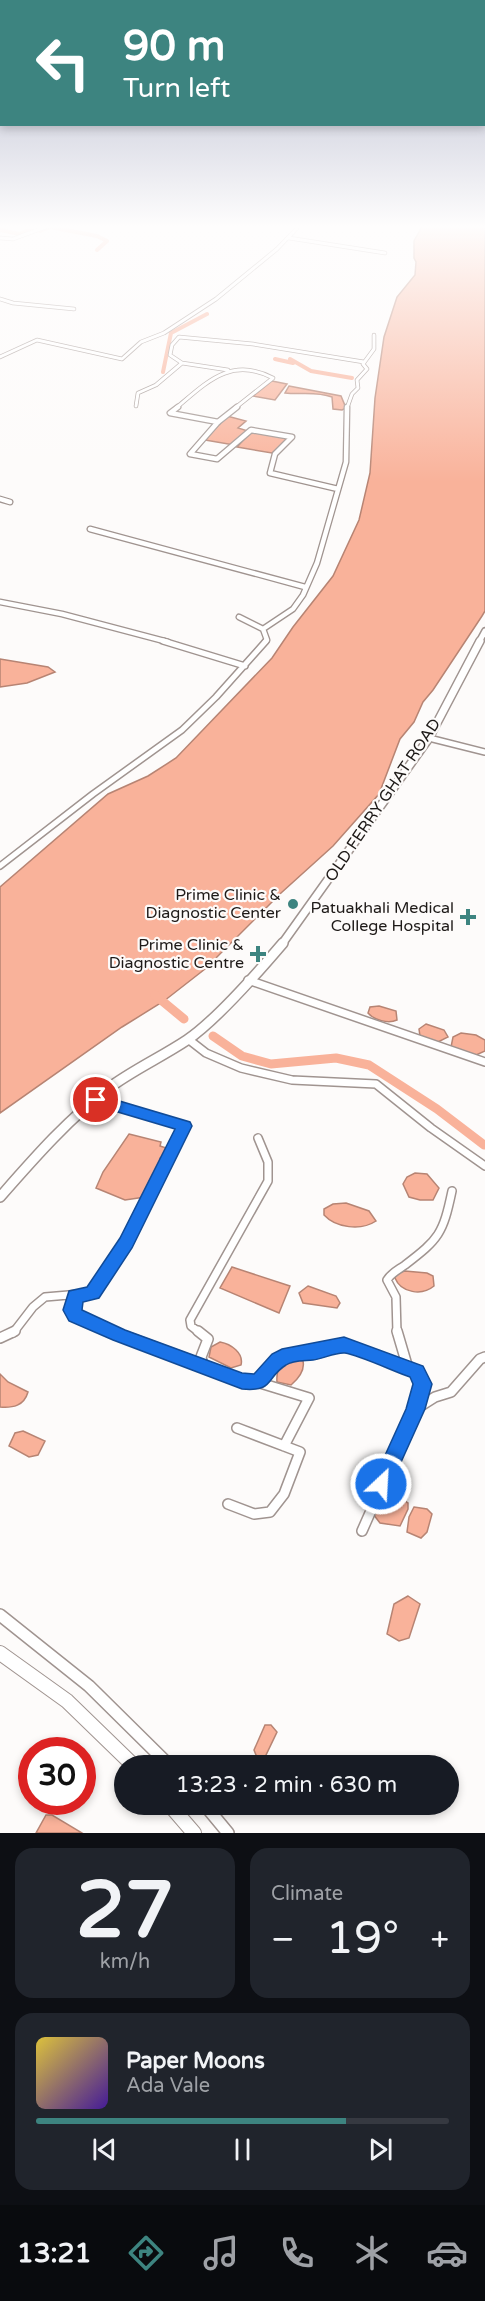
<!DOCTYPE html>
<html lang="en">
<head>
<meta charset="utf-8">
<style>
	:root { --surface:#171b24; --page:#20242c; --text:#f1f3f6; --muted:#9ea1a6; --line:#363941; --accent:#3d8480 }
	body { margin:0; font-family:"Varela Round",sans-serif; background:var(--page); color:var(--text); height:100vh; display:flex; flex-direction:column; font-size:22px; white-space:nowrap }
	* { box-sizing:border-box; margin:0 }
	p { font-size:20px; color:var(--muted) }
	.icon { flex:none; width:33px; height:33px; fill:none; stroke:currentColor; stroke-width:2; stroke-linecap:round; stroke-linejoin:round }
	.map { position:relative; height:1833px; overflow:hidden }
	.panel { display:flex; flex-direction:column; gap:15px; padding:15px; background:#0d0f14; flex:1 }
	.panel>* { flex:none }
	.hud { position:absolute; left:0px; top:0px; width:486px; height:126px; box-shadow:0 3px 9px #0003; background:#3d8480; color:#fff; overflow:hidden }
	.speed { position:absolute; left:18px; top:1737px; display:flex; gap:12px; font-size:30px; font-weight:700; text-align:center }
	.speed>* { display:grid; place-content:center; width:78px; height:78px; border-radius:50%; background:var(--surface); box-shadow:0 3px 9px #0003; line-height:1 }
	.speed .limit { border:9px solid #d22; background:#fff; color:#111 }
	.pin { position:absolute; display:grid; place-items:center; width:51px; height:51px; color:#fff; margin:-26px; border:3px solid #fff; border-radius:50%; box-shadow:0 2px 6px #0007 }
	.me { position:absolute; width:66px; margin:-33px; rotate:25deg; stroke-linejoin:round; filter:drop-shadow(0 0 4px #0008) }
	.turn { display:flex; align-items:center; gap:21px; height:126px; padding:0 24px; font-size:27px }
	.turn .icon { width:78px; height:78px; stroke-width:2.5 }
	.turn b { display:block; font-size:42px; line-height:51px }
	.big { font-size:45px; font-weight:600; line-height:1.1 }
	.panel .card { flex:1; display:flex; flex-direction:column; justify-content:center; gap:9px; min-width:0; padding:0 21px; border-radius:18px; background:var(--page) }
	.panel .dial { align-items:center; gap:0 }
	.dial b { font-size:78px; line-height:1 }
	.song { display:flex; align-items:center; gap:18px }
	.cover { width:72px; height:72px; border-radius:9px; background:linear-gradient(135deg,hsl(50 70% 55%),hsl(260 70% 35%)) }
	.played { height:6px; border-radius:3px; background:linear-gradient(90deg,var(--accent) 75%,var(--line) 75%) }
	.keys { display:flex; justify-content:space-around; direction:ltr }
	.heat { display:flex; justify-content:space-between; align-items:center; font-size:33px; direction:ltr }
	.panel .tiles { flex:1; display:grid; gap:15px; grid-template-columns:1fr 1fr }
	.card:last-child { grid-column:span 2 }
	.trip { position:absolute; left:114px; top:1755px; width:345px; height:60px; border-radius:30px; background:var(--surface); box-shadow:0 3px 9px #0003; font-weight:600; line-height:60px; text-align:center }
	.menu { display:flex; height:96px; justify-content:space-around; align-items:center; background:#090b0e; color:var(--muted) }
	.menu .icon { width:42px; height:42px }
	.menu .current { color:var(--accent) }
	.menu b { font-size:27px; color:var(--text) }
	.map>svg:first-child { display:block }
</style>
</head>
<body>
<div class="map">
<svg width="485" height="1833" viewBox="0 0 485 1833">
	<rect width="100%" height="100%" fill="#fdfbfa"/>
	<path fill="#f9b29a" stroke="#b78473" stroke-width="1.5" d="M423,225H485V611L482,616L433,690L423,702L414,722L400,739L379,794L333,846L281,893L205,969L164,1001L122,1027L0,1113V887L108,794L148,776L176,758L272,658L293,627L333,576L359,520L370,473L375,398L384,337L397,297L415,275L416,262L414,258V241Z
		M272,381L287,384L275,400L253,396Z
		M289,386L341,396L346,408L342,410L333,409L332,397C315,391 301,395 285,393Z
		M227,416L246,421L238,428L248,431L234,445L205,440Z
		M252,431L288,437L287,441L272,453L237,447Z
		M0,659L48,667L55,672L27,683L0,687Z
		M379,1006L396,1011L397,1020C388,1024 374,1020 368,1013L370,1007Z
		M426,1024L444,1030L448,1037L438,1042L420,1036L419,1029Z
		M461,1033L476,1035L485,1040V1051L474,1056L451,1047L453,1037Z
		M129,1134L161,1142L160,1146L169,1149L166,1155L160,1158L159,1169L153,1175L152,1184L145,1197L125,1200L96,1188L103,1172Z
		M415,1173L427,1174L439,1188L433,1200H420L409,1197L403,1184L407,1177Z
		M346,1203L369,1211L376,1221C361,1231 336,1228 324,1215V1209L333,1204Z
		M232,1267L290,1286L279,1313L220,1288Z
		M405,1271L427,1273L433,1276L434,1286C422,1296 401,1293 395,1278L397,1273Z
		M308,1286L336,1296L340,1303L337,1308L303,1303L299,1293Z
		M220,1342C231,1344 244,1353 241,1365L231,1368L209,1357L211,1347Z
		M291,1358L303,1361C305,1370 298,1379 291,1385L277,1382C276,1370 280,1363 291,1358Z
		M0,1374L8,1382L28,1392C24,1406 13,1408 0,1407Z
		M23,1431L45,1441L38,1455L29,1457L9,1446L15,1433Z
		M383,1491L390,1492L408,1503V1509L400,1526L380,1523L373,1514Z
		M414,1507L427,1509L432,1514L427,1532L421,1538L407,1532L409,1517Z
		M408,1596L420,1604L409,1638L399,1641L387,1634L394,1604Z
		M265,1725H271L277,1732L265,1757L260,1758L256,1755L254,1750Z
		M46,1815H52L82,1833H36Z"/>
	<g fill="none" stroke-linecap="round" stroke-linejoin="round">
		<path stroke="#f9b29a" stroke-width="4" d="M0,230L20,234L26,231H36
			M40,231L50,227L97,236L107,241L97,250
			M275,359L293,363
			M290,359L311,371L352,378
			M163,372L171,333L207,314"/>
		<path stroke="#f9b29a" stroke-width="9" d="M155,995L184,1019
			M213,1036L242,1056L271,1064L336,1058L369,1065L437,1109L484,1145"/>
		<defs>
			<path id="minor-far4" d="M59,225H72
				M0,238L13,239L51,225
				M289,238L385,253
				M0,299L13,303L74,309
				M0,357L37,340L122,359L141,342L164,333L216,299L277,249L300,225
				M182,363L228,370
				M136,406L138,393L156,385L182,363L170,355L172,345L179,337L253,344L364,362
				M176,408C207,382 231,356 273,378L235,408
				M347,408L352,394L358,388L357,380L367,369L363,364L374,349V335"/>
			<path id="minor-far3" d="M178,407L170,413L218,422
				M218,422L190,454L217,459L251,430L292,437L275,454L270,473L338,489
				M218,422L237,407
				M0,499L10,502
				M90,529L305,587
				M0,602L62,614L168,642
				M239,617L263,629L267,640L265,642
				M263,629L293,609L303,595L317,563L346,462L347,407"/>
			<path id="minor-far2" d="M163,641L245,666
				M429,738L485,752
				M0,866L93,794L182,730L216,697L266,641"/>
			<path id="minor-far1" d="M248,980L485,1062
				M188,1039L206,1053L241,1068L292,1080L376,1084L431,1128L485,1166
				M75,1296L72,1310L76,1316L114,1333
				M13,1333L33,1307L45,1297L92,1293L126,1243L184,1126L96,1100
				M200,1333L191,1326L190,1320L268,1181V1162L258,1138
				M397,1333L396,1297L387,1280C391,1273 398,1270 405,1265C439,1239 443,1234 452,1191"/>
			<path id="minor" d="M111,1331L203,1365
				M198,1331L208,1339L201,1357L203,1365L241,1381L257,1382L278,1360L289,1355L344,1345L416,1372
				M397,1331L407,1365L416,1372L423,1384L416,1409
				M0,1338L15,1331
				M257,1382L309,1398L284,1446
				M228,1504L254,1514L270,1512L284,1494L300,1452L237,1428
				M362,1531L416,1409L435,1397L451,1392L480,1359L485,1357"/>
			<path id="tertiary-far3" d="M479,642L485,631"/>
			<path id="tertiary-far2" d="M282,944L429,738L480,641"/>
			<path id="tertiary-far1" d="M0,1197C35,1157 70,1117 113,1085C137,1068 163,1056 187,1040C215,1021 260,970 283,943"/>
			<path id="tertiary" d="M0,1615L89,1686L170,1766
				M204,1804L228,1833"/>
			<path id="trunk" d="M0,1653L67,1701L134,1766
				M169,1804L194,1833"/>
		</defs>
		<use href="#minor-far4" stroke="#a09490" stroke-width="4.5"/>
		<use href="#minor-far3" stroke="#a09490" stroke-width="7"/>
		<use href="#minor-far2" stroke="#a09490" stroke-width="8"/>
		<use href="#minor-far1" stroke="#a09490" stroke-width="10"/>
		<use href="#minor" stroke="#a09490" stroke-width="12"/>
		<use href="#tertiary-far3" stroke="#a09490" stroke-width="8"/>
		<use href="#tertiary-far2" stroke="#a09490" stroke-width="10"/>
		<use href="#tertiary-far1" stroke="#a09490" stroke-width="12"/>
		<use href="#tertiary" stroke="#a09490" stroke-width="14"/>
		<use href="#trunk" stroke="#a09490" stroke-width="16"/>
		<use href="#minor-far4" stroke="#fff" stroke-width="3"/>
		<use href="#minor-far3" stroke="#fff" stroke-width="4.5"/>
		<use href="#minor-far2" stroke="#fff" stroke-width="5"/>
		<use href="#minor-far1" stroke="#fff" stroke-width="7"/>
		<use href="#minor" stroke="#fff" stroke-width="9"/>
		<use href="#tertiary-far3" stroke="#fff" stroke-width="5"/>
		<use href="#tertiary-far2" stroke="#fff" stroke-width="7"/>
		<use href="#tertiary-far1" stroke="#fff" stroke-width="9"/>
		<use href="#tertiary" stroke="#fff" stroke-width="11"/>
		<use href="#trunk" stroke="#fff" stroke-width="14"/>
	</g>
	<linearGradient id="sky" x2="0" y2="1"><stop stop-color="#afb3c9"/><stop offset="0.47" stop-color="#fefdfd"/><stop offset="1" stop-color="#fefdfd" stop-opacity="0"/></linearGradient>
	<rect width="485" height="482" fill="url(#sky)"/>
	<path fill="#1a73e8" stroke="#114b97" stroke-width="1.5" d="M96,1094L190,1122L192,1126L132,1248L99,1298L83,1302L82,1310L125,1330L242,1373L254,1374L272,1354L282,1349L344,1337L423,1366L432,1384L425,1409L388,1491L381,1494L375,1491L372,1484L406,1409L413,1384L410,1377C395,1372 359,1355 345,1353C335,1352 323,1359 313,1360C305,1361 293,1360 286,1365C265,1378 275,1392 242,1389L113,1340L69,1321L63,1310L69,1291L87,1287L120,1238L175,1129L91,1104L89,1100L91,1095Z"/>
	<g fill="#3d8480" stroke="#fdfbfa" stroke-width="2">
		<circle cx="293" cy="904" r="6"/>
		<path d="M465 908h6v6h6v6h-6v6h-6v-6h-6v-6h6z"/>
		<path d="M255 945h6v6h6v6h-6v6h-6v-6h-6v-6h6z"/>
	</g>
	<g text-anchor="middle" dominant-baseline="central" stroke-width="4.5" stroke-linejoin="round" paint-order="stroke">
		<g font-size="16" fill="#1e1a18" stroke="#fdfbfa">
			<text transform="translate(383 800) rotate(-56)">OLD FERRY GHAT ROAD</text>
		</g>
		<g font-size="16" fill="#1e1a18" stroke="#fdfbfa" text-anchor="end">
			<text x="281" y="895">Prime Clinic &amp;<tspan x="281" dy="18">Diagnostic Center</tspan></text>
			<text x="454" y="908">Patuakhali Medical<tspan x="454" dy="18">College Hospital</tspan></text>
			<text x="244" y="945">Prime Clinic &amp;<tspan x="244" dy="18">Diagnostic Centre</tspan></text>
		</g>
	</g>
</svg>
<div class="speed"><div class="limit">30</div></div>
<div class="pin" style="left:96px;top:1100px;background:#d93025"><svg class="icon" aria-label="arrive" viewBox="0 0 24 24"><path d="M6 21V4h12l-3 4 3 4H6"/></svg></div>
<svg class="me" style="left:381px;top:1484px" viewBox="-20 -20 40 40"><circle r="17" fill="#1a73e8" stroke="#fff" stroke-width="3"/><path d="M0-11L8 9 0 5-8 9z" fill="#fff"/></svg>
<div class="trip">13:23 · 2 min · 630 m</div>
<div class="hud">
<div class="turn"><svg class="icon" aria-label="left" viewBox="0 0 24 24"><path d="M17 20v-9H6M10 6l-5 5 5 5"/></svg><div><b>90 m</b>Turn left</div></div>
</div>
</div>
<section class="panel">
<div class="tiles">
<div class="card dial"><b>27</b><p>km/h</p></div>
<div class="card"><p>Climate</p>
<div class="heat"><a>−</a><b class="big">19°</b><a>+</a></div>
</div>
<div class="card">
<div class="song"><i class="cover"></i><div><b>Paper Moons</b><p>Ada Vale</p></div></div>
<div class="played"></div>
<div class="keys"><svg class="icon" aria-label="previous" viewBox="0 0 24 24"><path d="M18 5L8 12l10 7zM5 5v14"/></svg><svg class="icon" aria-label="pause" viewBox="0 0 24 24"><path d="M8 5v14M16 5v14"/></svg><svg class="icon" aria-label="next" viewBox="0 0 24 24"><path d="M6 5l10 7-10 7zM19 5v14"/></svg></div>
</div>
</div>
</section>
<nav class="menu">
<b>13:21</b>
<svg class="icon current" aria-label="directions" viewBox="0 0 24 24"><path d="M12 3l9 9-9 9-9-9zM9 14v-3h6M13 9l2 2-2 2"/></svg>
<svg class="icon" aria-label="music" viewBox="0 0 24 24"><path d="M9 18V5l10-2v13"/><circle cx="6" cy="18" r="3"/><circle cx="16" cy="16" r="3"/></svg>
<svg class="icon" aria-label="phone" viewBox="0 0 24 24"><path d="M5 4h4l2 5-3 2q2 4 5 5l2-3 5 2v4C11 20 4 13 5 4z"/></svg>
<svg class="icon" aria-label="climate" viewBox="0 0 24 24"><path d="M12 3v18M4 7l16 10M4 17L20 7"/></svg>
<svg class="icon" aria-label="car" viewBox="0 0 24 24"><path d="M5 17H2v-5l4-1 3-4h7l3 4 3 1v5h-3M9 17h6M6 11h13"/><circle cx="7" cy="17" r="2"/><circle cx="17" cy="17" r="2"/></svg>
</nav>
</body>
</html>
